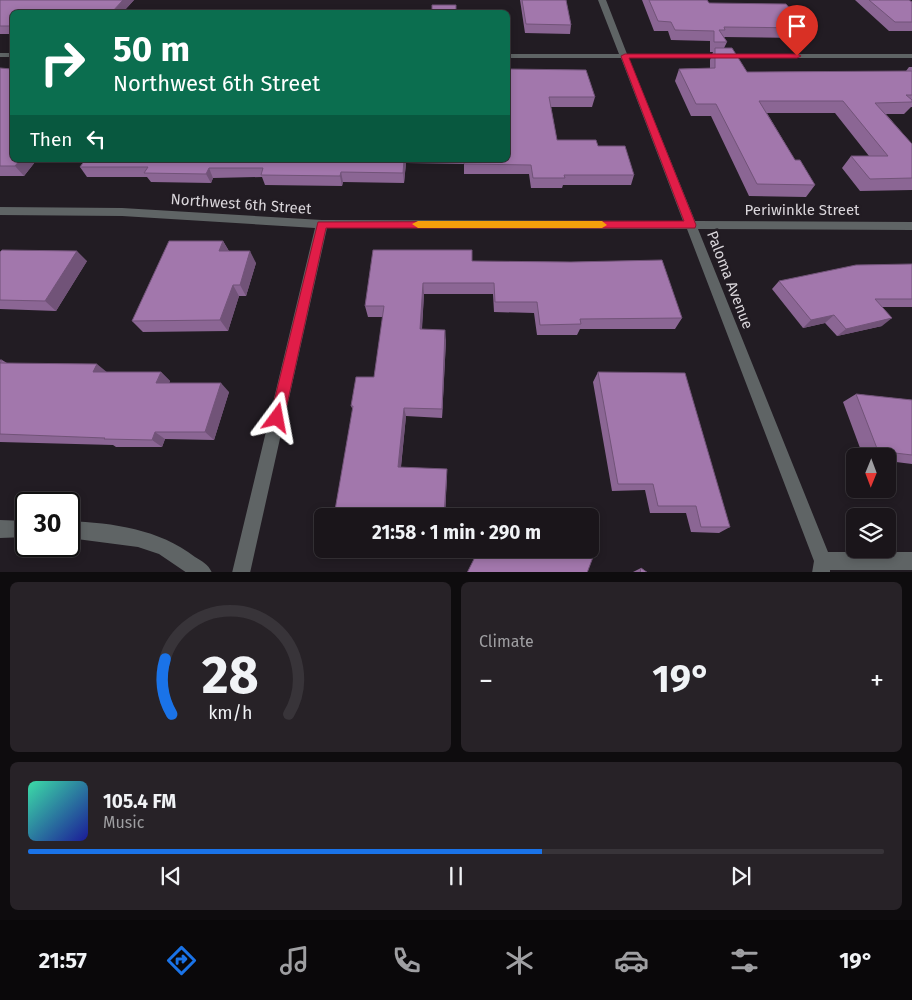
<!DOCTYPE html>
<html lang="en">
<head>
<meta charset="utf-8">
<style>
	:root { --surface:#1a151a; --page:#272227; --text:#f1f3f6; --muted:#9f9fa2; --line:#383439; --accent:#1a73e8 }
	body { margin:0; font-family:"Fira Sans",sans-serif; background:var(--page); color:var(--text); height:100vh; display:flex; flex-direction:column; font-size:19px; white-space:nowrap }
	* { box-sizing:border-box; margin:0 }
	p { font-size:16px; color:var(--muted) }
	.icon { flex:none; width:28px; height:28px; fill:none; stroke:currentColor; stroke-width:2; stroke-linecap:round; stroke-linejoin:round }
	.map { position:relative; height:572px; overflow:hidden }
	.drawer { display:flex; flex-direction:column; gap:10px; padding:10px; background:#0e0c0e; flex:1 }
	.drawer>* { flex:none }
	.banner { position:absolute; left:10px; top:10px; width:500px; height:152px; border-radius:8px; box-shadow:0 2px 8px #0003,0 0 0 1px var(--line); background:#0b6e4f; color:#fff; overflow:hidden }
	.needle { width:32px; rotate:181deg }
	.tools { position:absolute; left:846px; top:448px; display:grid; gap:10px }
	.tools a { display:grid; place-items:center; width:50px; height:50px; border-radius:8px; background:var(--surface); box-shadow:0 2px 8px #0003,0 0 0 1px var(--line); font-size:25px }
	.speed { position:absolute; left:15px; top:492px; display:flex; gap:10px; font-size:25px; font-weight:700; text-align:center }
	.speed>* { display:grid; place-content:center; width:65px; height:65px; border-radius:50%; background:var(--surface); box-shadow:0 2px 8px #0003,0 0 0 1px var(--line); line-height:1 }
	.speed .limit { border:2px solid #111; border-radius:8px; background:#fff; color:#111 }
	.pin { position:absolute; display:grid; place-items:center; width:42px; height:42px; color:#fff; margin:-51px -21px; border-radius:50% 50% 50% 0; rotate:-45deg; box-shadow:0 0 5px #0007 }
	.pin .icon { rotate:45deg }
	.me { position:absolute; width:55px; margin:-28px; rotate:13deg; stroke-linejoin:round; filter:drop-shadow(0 0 4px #0008) }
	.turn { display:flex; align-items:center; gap:18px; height:105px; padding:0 20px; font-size:22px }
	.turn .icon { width:65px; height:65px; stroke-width:2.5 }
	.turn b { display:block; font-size:35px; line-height:42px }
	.then { display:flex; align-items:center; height:48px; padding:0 20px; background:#0003; gap:10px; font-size:19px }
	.big { font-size:38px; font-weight:700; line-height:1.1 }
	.drawer .card { flex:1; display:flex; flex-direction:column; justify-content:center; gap:8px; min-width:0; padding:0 18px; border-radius:8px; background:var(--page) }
	.drawer .dial { align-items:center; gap:0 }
	.dial svg { height:130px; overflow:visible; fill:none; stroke:var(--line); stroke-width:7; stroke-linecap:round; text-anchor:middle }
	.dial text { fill:var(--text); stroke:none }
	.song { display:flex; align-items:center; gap:15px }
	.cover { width:60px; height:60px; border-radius:8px; background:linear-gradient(135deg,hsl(160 70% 55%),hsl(240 70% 35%)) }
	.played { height:5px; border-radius:2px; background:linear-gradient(90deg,var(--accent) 60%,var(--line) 60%) }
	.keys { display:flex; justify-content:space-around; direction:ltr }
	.heat { display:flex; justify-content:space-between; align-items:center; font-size:28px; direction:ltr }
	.drawer .tiles { flex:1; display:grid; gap:10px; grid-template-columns:1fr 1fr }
	.card:last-child { grid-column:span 2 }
	.trip { position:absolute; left:314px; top:508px; width:285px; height:50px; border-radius:8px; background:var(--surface); box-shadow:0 2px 8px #0003,0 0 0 1px var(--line); font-weight:700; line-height:50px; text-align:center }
	.dock { display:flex; height:80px; justify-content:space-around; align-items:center; background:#0a080a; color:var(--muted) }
	.dock .icon { width:35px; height:35px }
	.dock .active { color:var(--accent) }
	.dock b { font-size:22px; color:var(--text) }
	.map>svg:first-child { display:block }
</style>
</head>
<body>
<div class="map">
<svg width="912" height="573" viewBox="0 0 912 573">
	<rect width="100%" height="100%" fill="#221c23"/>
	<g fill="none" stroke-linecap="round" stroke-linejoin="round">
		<path fill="#5f6465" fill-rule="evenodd" d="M598,0H606L627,54H912V58H629L695,221L912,222V230L698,229L828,552H912V570H830V573H812L814,561L687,229L327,228L250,573H232L315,228L122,216L0,215V207L122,208L322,220L683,221L621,58H508V54H619Z
			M0,53H12V57H0Z
			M0,520L26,521V537L0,538Z
			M69,521C113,523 159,529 195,557C202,561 209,565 212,573H187L159,554L138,547L69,538Z"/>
	</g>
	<path fill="#8b6694" d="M0,0H134L123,12H12V34H0Z
		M520,0H566L571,25L570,34L525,33Z
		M642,0H707L709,3L807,28L801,38L724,37L727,42L724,48L747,72L906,71L909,67H912V107H911L904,114H886L912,144V190L860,191L842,168L851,156H869L835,113H767L795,160L815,185L806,197L749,196L711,116H691L675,81L679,69L710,68V60L713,52H710V41L671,40L668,31H654Z
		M855,0H909L912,2V31H889Z
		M0,68L12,160H508V69L595,97L592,107H551L557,140L598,146L634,175L631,185H563L562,188H531L529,174H464V164L406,163L404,183L343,182L342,186L265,185L262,177L213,178L211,183L151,182L147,177H87L80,167L83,163L35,162L24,176H0Z
		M223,241L229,251L256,263L246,296H239L228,331L143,332L132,321Z
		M0,252L87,261L56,311L0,309Z
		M472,261L682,318L675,329H580L577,335H537L534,313L494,312L493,294H424L422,329L446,340L442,418L406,416L401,467L447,476L445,516H334L353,410L351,406L374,377L383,317H368L365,306Z
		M912,264V307H882V326L837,336L825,323L803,328L772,289L779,281Z
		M0,360H2L7,363L106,372H161L170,381L169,383L229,392L214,440L165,439L162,447H116L113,445L0,442Z
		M598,372L730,527L719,533L691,532L686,513H650L645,490L612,491L593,382Z
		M856,394L912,400V464L888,461V456H863L843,402Z
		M641,568L648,573H633V572Z"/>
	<path fill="#715378" d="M123,0H134L123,12H112Z
		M20,160H34L35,162L24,176L15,166Z
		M404,160H406V163L404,183L403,173Z
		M209,168L213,178L211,183L206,174Z
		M341,172L343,182L342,186L340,176Z
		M223,241L230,253L219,251Z
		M77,251L87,261L56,311L45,301Z
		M250,251L256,263L246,296L240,285Z
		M423,283L424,294L421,339L420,329Z
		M233,285L239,296L228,331L220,320Z
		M834,315L825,323L803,328L811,320Z
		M892,318L882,326L837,336L846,329Z
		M445,330L446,340L442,418V409Z
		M97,364L108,373L93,372Z
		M161,372L170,381L166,392L156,383Z
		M221,383L229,392L214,440L205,432Z
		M404,408L406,416L400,475L398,467Z
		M155,432L165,439L162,447L152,440Z
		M447,469L445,516H444Z"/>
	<path fill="#a277ac" stroke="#715378" d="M0,0H123L112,12H12V26H0Z
		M522,0H566L571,25L526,24Z
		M649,0H707L709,3L786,4L807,28L724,27L725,30H719L727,42H714V31L675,30L671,22L658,21Z
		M869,0H909L912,2V22H895Z
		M432,5H456V12H432Z
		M715,48H732L747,72L912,71V95H906L912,100V102L875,103L912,144V178L870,179L851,156H888L843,101H759L795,160H800L815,185L757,184L716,104H696L679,69L715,68Z
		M0,68L12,69V160H20L15,166H0Z
		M508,69L586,70L595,97H549L557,140H596L598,146H625L634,175H564L565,178H533L531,165L464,164V160H508Z
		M85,160H404L403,173L341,172L340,176L261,175L263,168H209L206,174L144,173L148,167H80Z
		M169,241H223L219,251H250L240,285H233L220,320L132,321Z
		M2,250L77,251L45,301L0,300V252Z
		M373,250H472V261L571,262L662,260L682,318L580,319L581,324L540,325L537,302H495L494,283H423L420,329L445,330L442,409L404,408L398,467L447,469L444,516H334L353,406H351L356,377H374L384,306H365Z
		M912,264V299H875L892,318L846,329L834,315L811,320L779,281L856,265Z
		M0,360H2L0,363L97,364L93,372H161L156,383H221L205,432H155L152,440L104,439L105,438L0,434Z
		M598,372L685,373L730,527H701L696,506H658L653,484H618Z
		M856,394L912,400V455L878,451Z
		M590,546L596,549L587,573H467L479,549H537L538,550L539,549H590Z
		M641,568L648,573H640Z"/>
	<path fill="#e11d48" stroke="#92132f" d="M625,54H797L801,56L797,58H629L696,225L695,228H326L284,418L282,422L277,424L272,422L270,418L318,222L684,221L621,56Z"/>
	<path fill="#f59e0b" d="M418,221H602L607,225L602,228H418L412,224Z"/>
	<g text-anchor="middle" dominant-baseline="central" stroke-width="5" stroke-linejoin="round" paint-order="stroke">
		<g font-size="15" fill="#dad6db" stroke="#221c23">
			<text transform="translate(241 204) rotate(4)">Northwest 6th Street</text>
			<text x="802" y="210">Periwinkle Street</text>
			<text transform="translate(730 280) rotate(69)">Paloma Avenue</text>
		</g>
	</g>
</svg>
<div class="tools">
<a><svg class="needle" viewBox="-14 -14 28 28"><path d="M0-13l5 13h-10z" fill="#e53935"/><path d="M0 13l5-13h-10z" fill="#9f9fa2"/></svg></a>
<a><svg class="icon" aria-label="layers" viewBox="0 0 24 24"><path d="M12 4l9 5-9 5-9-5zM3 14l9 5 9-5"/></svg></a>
</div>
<div class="speed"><div class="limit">30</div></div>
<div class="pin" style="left:797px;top:56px;background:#d93025"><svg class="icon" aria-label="arrive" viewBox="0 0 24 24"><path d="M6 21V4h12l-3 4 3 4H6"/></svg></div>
<svg class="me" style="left:277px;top:418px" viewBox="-20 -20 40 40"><path d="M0-17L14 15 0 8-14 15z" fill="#e11d48" stroke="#fff" stroke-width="4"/></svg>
<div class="trip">21:58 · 1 min · 290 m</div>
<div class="banner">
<div class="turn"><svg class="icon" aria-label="right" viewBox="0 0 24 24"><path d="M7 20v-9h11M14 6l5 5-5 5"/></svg><div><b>50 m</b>Northwest 6th Street</div></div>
<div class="then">Then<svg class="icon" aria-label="left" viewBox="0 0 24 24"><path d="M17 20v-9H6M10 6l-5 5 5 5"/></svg></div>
</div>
</div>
<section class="drawer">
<div class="tiles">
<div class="card dial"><svg viewBox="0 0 100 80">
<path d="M14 69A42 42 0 1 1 86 69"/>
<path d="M14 69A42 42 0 0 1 10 35" stroke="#1a73e8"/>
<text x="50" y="56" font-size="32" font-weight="700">28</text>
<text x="50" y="72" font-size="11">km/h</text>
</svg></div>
<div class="card"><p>Climate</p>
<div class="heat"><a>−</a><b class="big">19°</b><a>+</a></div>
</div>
<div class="card">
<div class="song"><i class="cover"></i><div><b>105.4 FM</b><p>Music</p></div></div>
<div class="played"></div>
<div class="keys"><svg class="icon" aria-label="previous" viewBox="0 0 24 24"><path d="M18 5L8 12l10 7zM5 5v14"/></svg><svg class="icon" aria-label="pause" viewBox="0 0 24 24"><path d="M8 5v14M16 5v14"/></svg><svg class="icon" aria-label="next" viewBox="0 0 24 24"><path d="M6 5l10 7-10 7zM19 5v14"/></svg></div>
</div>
</div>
</section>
<nav class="dock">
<b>21:57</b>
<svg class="icon active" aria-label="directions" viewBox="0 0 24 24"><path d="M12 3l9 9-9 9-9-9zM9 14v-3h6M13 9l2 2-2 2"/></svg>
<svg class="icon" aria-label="music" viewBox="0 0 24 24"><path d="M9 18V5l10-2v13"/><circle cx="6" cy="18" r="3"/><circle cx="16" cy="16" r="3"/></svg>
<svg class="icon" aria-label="phone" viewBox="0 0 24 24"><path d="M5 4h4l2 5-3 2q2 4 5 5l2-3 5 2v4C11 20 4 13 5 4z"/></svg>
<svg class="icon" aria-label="climate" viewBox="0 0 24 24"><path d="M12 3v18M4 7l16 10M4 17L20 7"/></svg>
<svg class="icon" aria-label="car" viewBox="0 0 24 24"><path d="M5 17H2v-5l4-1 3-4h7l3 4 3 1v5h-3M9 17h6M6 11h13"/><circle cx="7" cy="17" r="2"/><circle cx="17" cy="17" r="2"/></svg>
<svg class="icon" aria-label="filters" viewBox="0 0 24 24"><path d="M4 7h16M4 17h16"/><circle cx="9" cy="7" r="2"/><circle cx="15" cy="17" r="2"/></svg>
<b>19°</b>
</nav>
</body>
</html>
